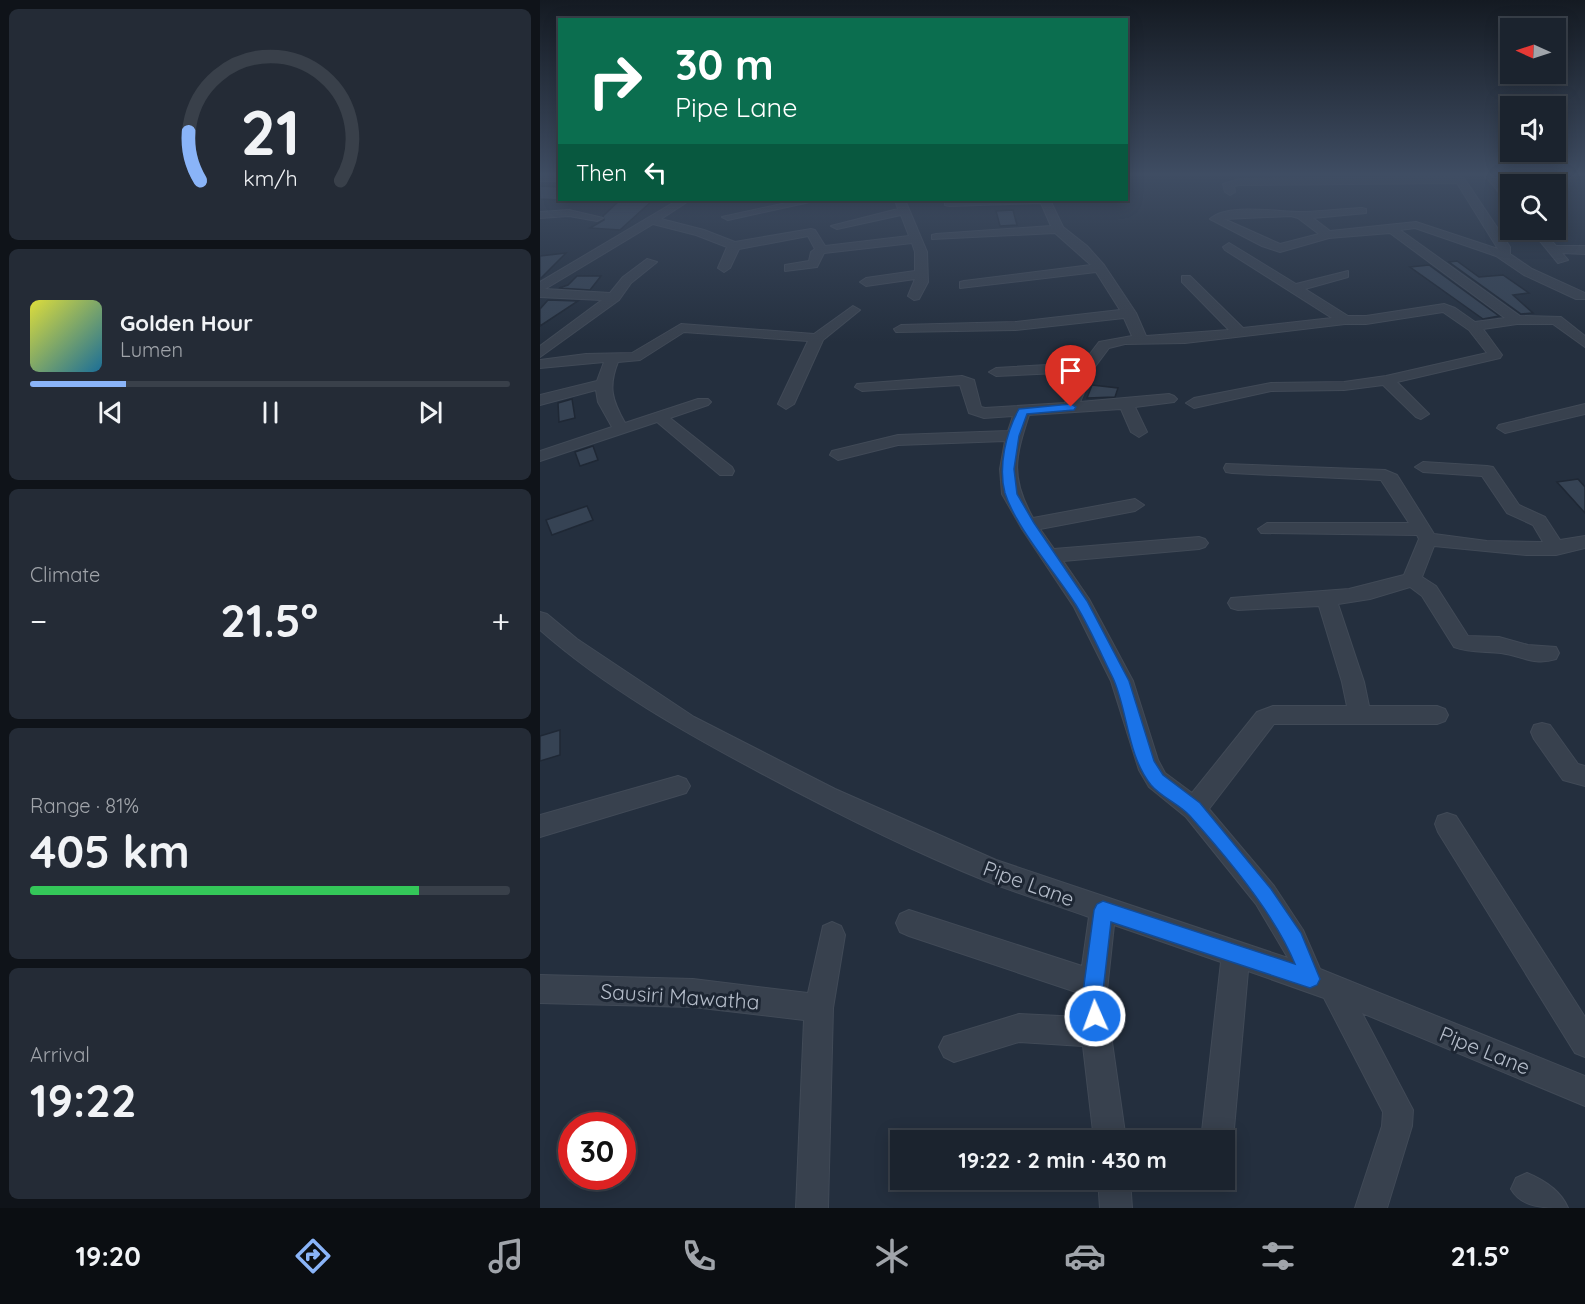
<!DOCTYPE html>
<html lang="en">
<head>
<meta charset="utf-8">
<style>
	:root { --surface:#1b232e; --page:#242b36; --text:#f1f3f6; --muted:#a0a4aa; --line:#39404a; --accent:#8ab4f8 }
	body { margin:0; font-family:Quicksand,sans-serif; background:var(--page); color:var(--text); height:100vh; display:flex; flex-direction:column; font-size:22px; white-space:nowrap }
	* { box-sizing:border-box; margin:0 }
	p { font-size:20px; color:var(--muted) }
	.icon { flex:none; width:33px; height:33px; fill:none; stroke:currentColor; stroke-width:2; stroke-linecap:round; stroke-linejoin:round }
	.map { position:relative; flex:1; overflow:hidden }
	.sheet { display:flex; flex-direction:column; gap:9px; padding:9px; background:#0f1319; width:540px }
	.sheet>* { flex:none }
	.guide { position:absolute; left:18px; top:18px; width:570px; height:183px; border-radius:0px; box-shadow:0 3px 15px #0003,0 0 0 2px var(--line); background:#0b6e4f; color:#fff; overflow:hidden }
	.needle { width:39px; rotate:273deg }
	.buttons { position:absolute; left:960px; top:18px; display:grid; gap:12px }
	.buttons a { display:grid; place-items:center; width:66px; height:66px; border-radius:0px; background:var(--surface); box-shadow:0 3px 15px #0003,0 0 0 2px var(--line); font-size:30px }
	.speed { position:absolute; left:18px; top:1112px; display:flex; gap:12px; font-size:30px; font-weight:700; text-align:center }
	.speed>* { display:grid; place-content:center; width:78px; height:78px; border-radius:50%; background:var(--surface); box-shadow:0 3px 15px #0003,0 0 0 2px var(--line); line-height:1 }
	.speed .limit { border:9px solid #d22; background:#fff; color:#111 }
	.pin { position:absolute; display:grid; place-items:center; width:51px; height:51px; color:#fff; margin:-62px -26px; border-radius:50% 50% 50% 0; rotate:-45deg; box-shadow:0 0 6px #0007 }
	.pin .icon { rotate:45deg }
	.me { position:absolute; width:66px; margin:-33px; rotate:358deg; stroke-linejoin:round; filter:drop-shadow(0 0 4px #0008) }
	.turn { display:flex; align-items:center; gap:21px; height:126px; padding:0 18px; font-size:27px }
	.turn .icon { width:78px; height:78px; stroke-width:2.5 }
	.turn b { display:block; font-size:42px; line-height:51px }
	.then { display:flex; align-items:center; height:57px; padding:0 18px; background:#0003; gap:12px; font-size:22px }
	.big { font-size:45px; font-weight:800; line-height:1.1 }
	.sheet .tile { flex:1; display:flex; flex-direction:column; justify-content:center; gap:9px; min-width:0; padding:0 21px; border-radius:9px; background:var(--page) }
	.sheet .dial { align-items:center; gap:0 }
	.dial svg { height:156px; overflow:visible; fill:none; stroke:var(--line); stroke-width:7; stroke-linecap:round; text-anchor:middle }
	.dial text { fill:var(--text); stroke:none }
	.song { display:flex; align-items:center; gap:18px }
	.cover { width:72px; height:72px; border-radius:9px; background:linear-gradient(135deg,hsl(60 70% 55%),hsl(200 70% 35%)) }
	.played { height:6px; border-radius:3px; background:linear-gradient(90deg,var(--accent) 20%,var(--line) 20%) }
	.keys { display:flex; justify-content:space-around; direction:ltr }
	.heat { display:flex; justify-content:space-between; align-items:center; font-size:33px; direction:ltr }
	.charge { height:9px; border-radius:4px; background:linear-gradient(90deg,#34c759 81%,var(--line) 0) }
	.trip { position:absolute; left:350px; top:1130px; width:345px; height:60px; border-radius:0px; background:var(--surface); box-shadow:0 3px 15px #0003,0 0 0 2px var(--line); font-weight:800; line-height:60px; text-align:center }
	.tabs { display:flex; height:96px; justify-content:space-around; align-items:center; background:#0b0e12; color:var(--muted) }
	.tabs .icon { width:42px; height:42px }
	.tabs .active { color:var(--accent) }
	.tabs b { font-size:27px; color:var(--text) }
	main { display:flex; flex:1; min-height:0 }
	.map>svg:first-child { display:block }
</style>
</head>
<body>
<main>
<section class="sheet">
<div class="tile dial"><svg viewBox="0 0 100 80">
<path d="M14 69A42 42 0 1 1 86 69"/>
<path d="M14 69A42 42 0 0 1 8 44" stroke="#8ab4f8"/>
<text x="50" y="56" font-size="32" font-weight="700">21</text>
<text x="50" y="72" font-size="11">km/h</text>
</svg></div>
<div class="tile">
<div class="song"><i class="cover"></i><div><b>Golden Hour</b><p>Lumen</p></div></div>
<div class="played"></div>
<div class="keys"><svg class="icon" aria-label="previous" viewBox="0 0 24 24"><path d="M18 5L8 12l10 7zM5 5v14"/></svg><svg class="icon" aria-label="pause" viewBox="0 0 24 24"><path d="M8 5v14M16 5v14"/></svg><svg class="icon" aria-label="next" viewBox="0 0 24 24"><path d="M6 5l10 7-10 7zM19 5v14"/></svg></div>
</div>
<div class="tile"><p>Climate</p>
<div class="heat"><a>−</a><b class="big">21.5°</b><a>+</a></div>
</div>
<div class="tile"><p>Range · 81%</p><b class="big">405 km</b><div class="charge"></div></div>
<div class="tile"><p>Arrival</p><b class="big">19:22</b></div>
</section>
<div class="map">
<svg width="1045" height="1208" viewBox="0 0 1045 1208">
	<rect width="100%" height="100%" fill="#242f3e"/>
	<path fill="#364354" stroke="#1f2835" stroke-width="1.5" d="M0,186L20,187V200L0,199Z
		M80,200H113L80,230L50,228L64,220L63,216Z
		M473,210L477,225L460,226L456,211Z
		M26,253L0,279V256Z
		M917,261L939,277L963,275L989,293L973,295L993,313L981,314L909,262Z
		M889,265L959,316L943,319L870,267Z
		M37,276H61L50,290L19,288L28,285Z
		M8,300L38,301L0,326V309Z
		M552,385L578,388L575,397L547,398Z
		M32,399L35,418L19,422L18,403Z
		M53,446L58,460L40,466L35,452Z
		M1038,479L1045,487V513L1017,482Z
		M47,506L53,520L12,535L6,520Z
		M20,730V755L0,761V736Z"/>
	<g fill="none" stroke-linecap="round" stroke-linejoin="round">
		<defs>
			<path id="minor" d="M910,173H920L924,178L970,247V254L992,269L1045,293V299H1036L984,275L956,256L875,228L860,230L980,316L1021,317L1045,336V347L1013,324H977L943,329L962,355L960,358L857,382L889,414L881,419L876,417L843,385L804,390L731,391L654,408L646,403L654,398L731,383L804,382L846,376L947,353L929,330L903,312L826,324H805L645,343L585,344L569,348L554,368L540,402L629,394L634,396L637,399L634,402L595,407L607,432L599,437L591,432L581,409L489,415C475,458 470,477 493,518L595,499L604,505L595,511L500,529L514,549L659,537L665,539L668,543L665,547L659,549L523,561L549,599L593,681L618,760L625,773L652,793L717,712L733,706H807L802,682L779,606L698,610L691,608L688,603L691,598L809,589L864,575L879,539L877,535L721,533L718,529L727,523H869L841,480L692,473L686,472L684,468L686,464L845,470L857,475L894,534L947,541L1003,542L993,525L967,513L942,476L883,472L875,467L883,462L947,466L953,467L979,505L1005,517L1020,540L1045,536V548L1016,555H986L894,546L882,577L896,586L928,636L959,637L988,645L1016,647L1019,653L1016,659C994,666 982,656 961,653C945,651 930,653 914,647L882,596L870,587L830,599L798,604L824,682L829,706H897L905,709L908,715L905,721L897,724H734L669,809L734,886L763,930L780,969L1045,1076V1106L822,1013L873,1110L872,1126L847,1208H815L842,1126L843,1112L784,998L708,971L693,1140L688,1151L684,1153V1140H661L681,962L574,925L566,1000L586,1140H554L543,1046L479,1042L414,1062L404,1057L399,1047L404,1037L479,1014L540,1017L539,993L369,936L360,932L356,923L360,914L369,910L542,966L549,917C515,905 480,894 446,881C369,850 294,812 221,773C144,732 66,688 0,630V612L7,614L37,639L154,717L295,789L456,860L748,958L716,904L646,817L609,787L599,770L571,681L534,607L482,529L462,494L460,469L465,441L358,445L298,460L290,455L292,451L358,435L468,431L473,416L444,418L429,413L420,385L322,391L315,387L317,384L422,376L434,380L441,407L445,408L525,403L538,372L456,376L449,372L456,368L543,363L559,342L592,336L584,318L475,330L356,332L354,329L361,325L475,322L580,310L556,272L420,288V282L424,281L551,265L515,233L392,239V235L396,234L511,226L501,203L409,206L405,205V201L510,200L523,227L547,246L564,265L596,313L606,336L689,330L642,282V276H650L703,328L792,318L685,250L683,247L689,243L756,284L808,271V277L765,289L808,316H826L904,304L915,308L935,322L965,318L850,233L789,238L740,252L722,246L670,219C687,202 743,213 766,212C785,211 803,209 822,208L826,209V213L773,218L790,231L876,222L958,249L917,183L699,185L694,186L695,192L690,195L685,192L683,184L699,179L912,177ZM751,216L758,218L779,234L740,244L684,219Z
				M943,173H953L970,193V202L966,201Z
				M0,175H20V181H0Z
				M138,200H150L121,219L164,230L195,242L271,229L275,230L285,246L369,236L361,215L297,229L291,226L358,209L355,200H365L387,252L388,282L379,299L374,300L368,296L375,279L326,286L320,282L326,278L375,271V252L372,243L284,253L277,267L245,271V265L269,261L271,252L275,249L268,236L199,249L190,268L184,272L178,268L187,247L156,235L113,224L5,289L70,293L83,277L107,259L117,262L91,283L79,300L0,357V346L62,300L0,297V282Z
				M260,200H279L188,220L182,217Z
				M29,210L63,218L57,221L29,216L0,218V212Z
				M991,230H1002L1016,246H1045V254L1022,253L1028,260L1018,263Z
				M313,306L320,310L283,340L254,404L246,409L238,404L268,341L144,332L100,360L78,362C68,387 72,400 85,423L158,399H168L171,402L168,405L130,418L192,467L194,471L192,475H180L117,422L0,461V451L72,427L58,402L56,390L0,405V395L57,381L64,362L0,368V360L46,354L92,353L141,324L274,334Z
				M1045,404V414L965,433L957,428L959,425Z
				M1002,723L1010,725L1038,764L1045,766V786L1023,780L994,739L991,732L994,725Z
				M138,776L146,779L150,786L146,793L0,837V815Z
				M907,813L916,816L1045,1017V1057L1035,1053L898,832L895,824L898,816Z
				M292,922L301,926L305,935L293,1008L288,1208H256L264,1020L153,1007L0,1003V975L153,979L268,993L283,926Z
				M987,1173C1004,1180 1021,1191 1028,1208C1004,1208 982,1208 971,1189L976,1178Z
				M558,1179H590L592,1208H560Z"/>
		</defs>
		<use href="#minor" stroke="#414a57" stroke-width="2"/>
		<use href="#minor" fill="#38414e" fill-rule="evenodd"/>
	</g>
	<linearGradient id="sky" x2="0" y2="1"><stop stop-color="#141a22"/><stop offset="0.51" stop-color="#3f4d63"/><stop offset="1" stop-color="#3f4d63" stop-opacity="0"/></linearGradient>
	<rect width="1045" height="342" fill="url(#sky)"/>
	<path fill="#1a73e8" stroke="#114b97" stroke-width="1.5" d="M531,404L536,407L534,410L487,414L479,436L474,469L477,494L494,523L547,601L589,681L614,761L623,775L660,803L731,889L761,933L780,979L777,985L770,988L571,922L562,1000L564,1016L562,1023L555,1026L548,1023L542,1000L554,910L557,904L563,901L755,964C735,914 686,856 650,816C639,804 621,797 611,785C587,755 588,711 573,678C561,654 550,628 536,605C516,573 476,528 465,493C458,467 466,432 479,409Z"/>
	<g text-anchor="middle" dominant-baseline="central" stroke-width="6" stroke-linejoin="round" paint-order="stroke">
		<g font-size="21" fill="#b4bcc9" stroke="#1d2633">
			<text transform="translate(489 883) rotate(20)">Pipe Lane</text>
			<text transform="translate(140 996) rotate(4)">Sausiri Mawatha</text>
			<text transform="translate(945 1050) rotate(22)">Pipe Lane</text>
		</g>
	</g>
</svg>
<div class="buttons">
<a><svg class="needle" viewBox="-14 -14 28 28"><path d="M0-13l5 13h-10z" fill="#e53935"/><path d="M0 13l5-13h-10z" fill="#a0a4aa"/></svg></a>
<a><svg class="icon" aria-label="sound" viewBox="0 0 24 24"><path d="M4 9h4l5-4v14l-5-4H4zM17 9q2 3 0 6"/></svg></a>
<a><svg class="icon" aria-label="search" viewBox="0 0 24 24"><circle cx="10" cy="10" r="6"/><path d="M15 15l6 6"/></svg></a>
</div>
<div class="speed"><div class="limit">30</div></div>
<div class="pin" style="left:531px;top:407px;background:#d93025"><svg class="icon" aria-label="arrive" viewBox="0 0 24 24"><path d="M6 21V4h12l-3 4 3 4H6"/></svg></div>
<svg class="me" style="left:555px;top:1016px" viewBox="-20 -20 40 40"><circle r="17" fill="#1a73e8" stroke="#fff" stroke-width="3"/><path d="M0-11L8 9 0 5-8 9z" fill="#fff"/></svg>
<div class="trip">19:22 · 2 min · 430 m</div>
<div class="guide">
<div class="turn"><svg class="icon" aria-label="right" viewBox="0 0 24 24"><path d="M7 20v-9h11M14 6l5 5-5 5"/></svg><div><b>30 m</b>Pipe Lane</div></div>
<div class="then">Then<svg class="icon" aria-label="left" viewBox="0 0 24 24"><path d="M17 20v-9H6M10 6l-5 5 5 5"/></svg></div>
</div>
</div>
</main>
<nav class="tabs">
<b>19:20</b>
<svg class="icon active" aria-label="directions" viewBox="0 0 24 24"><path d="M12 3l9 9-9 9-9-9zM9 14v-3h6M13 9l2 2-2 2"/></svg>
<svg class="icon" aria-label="music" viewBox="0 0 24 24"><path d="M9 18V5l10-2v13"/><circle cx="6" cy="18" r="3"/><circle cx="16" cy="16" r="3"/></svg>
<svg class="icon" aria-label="phone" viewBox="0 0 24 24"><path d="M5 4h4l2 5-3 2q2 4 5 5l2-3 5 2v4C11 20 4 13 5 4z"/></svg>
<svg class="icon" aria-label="climate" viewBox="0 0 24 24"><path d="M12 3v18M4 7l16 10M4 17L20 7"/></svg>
<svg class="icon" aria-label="car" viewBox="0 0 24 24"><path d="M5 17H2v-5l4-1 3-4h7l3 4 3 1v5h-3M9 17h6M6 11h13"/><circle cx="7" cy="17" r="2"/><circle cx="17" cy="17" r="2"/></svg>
<svg class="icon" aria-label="filters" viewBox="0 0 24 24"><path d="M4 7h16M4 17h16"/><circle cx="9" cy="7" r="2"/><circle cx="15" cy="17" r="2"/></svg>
<b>21.5°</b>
</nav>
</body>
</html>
